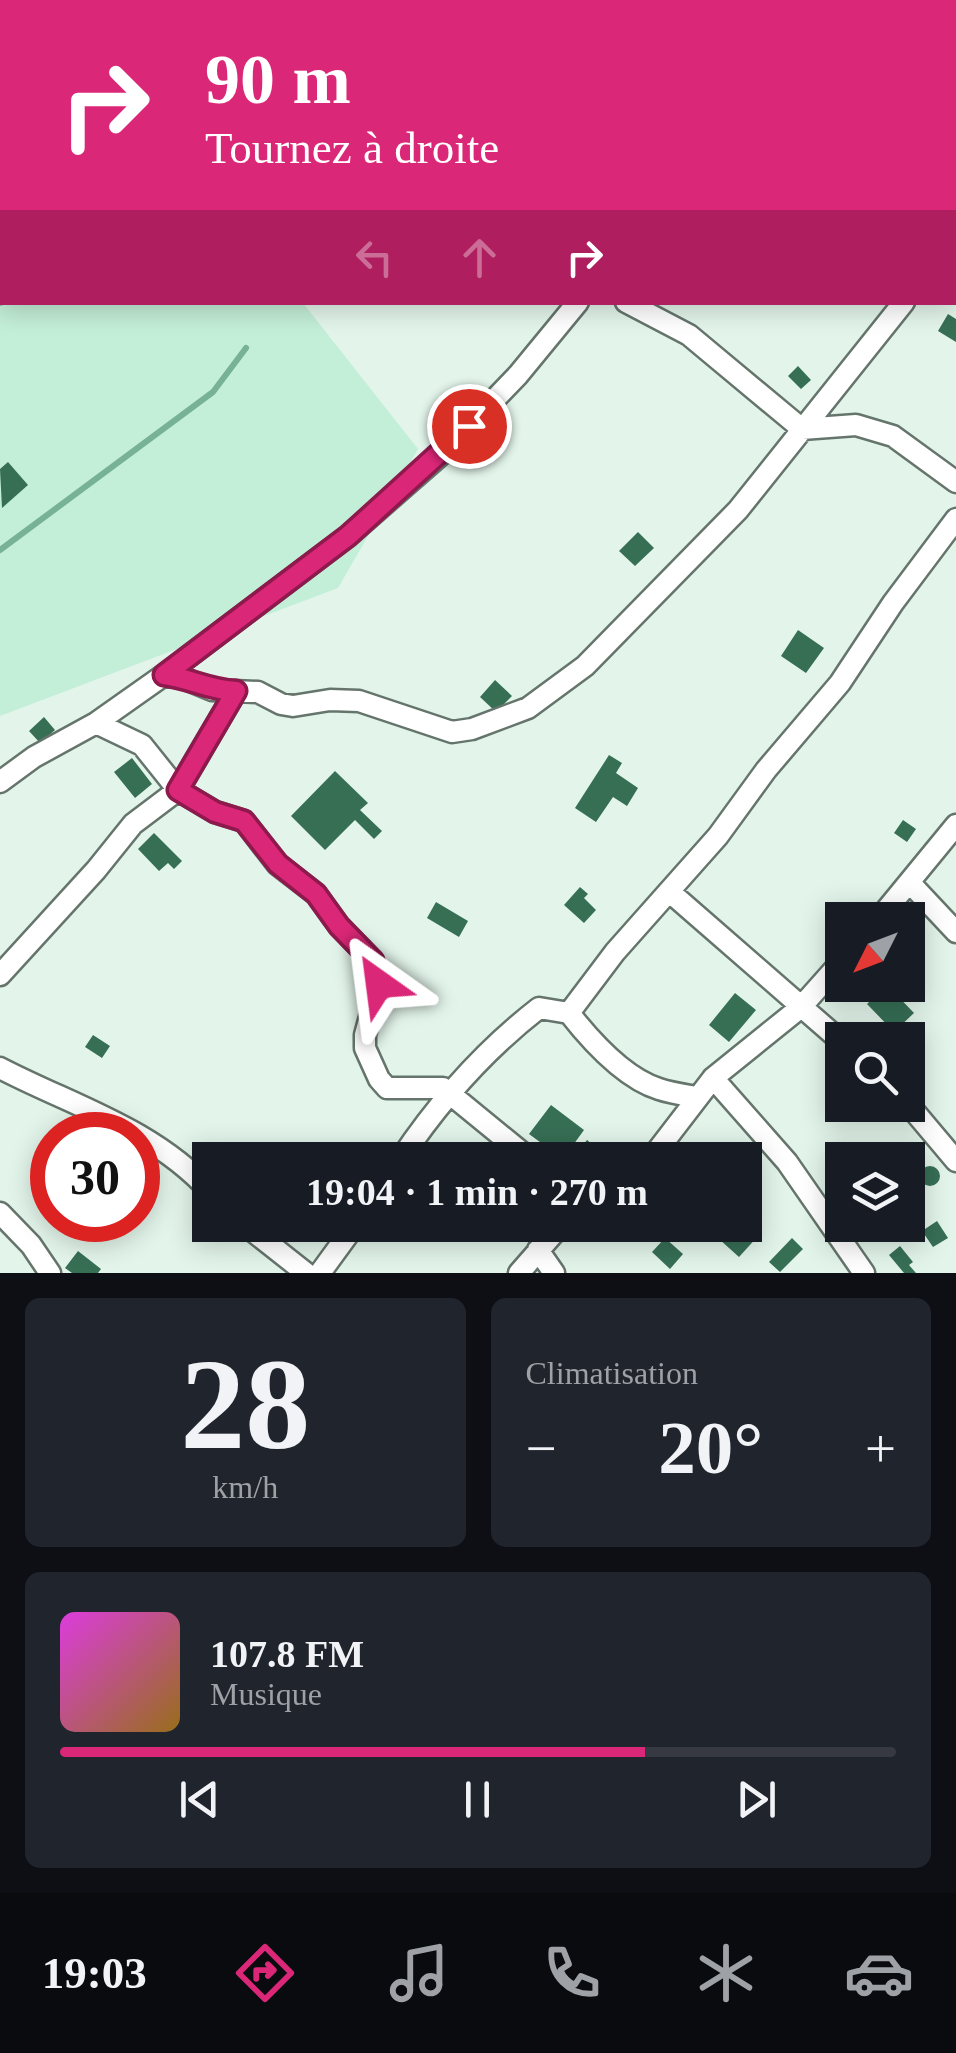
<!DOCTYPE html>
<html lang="fr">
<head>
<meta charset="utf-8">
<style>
	:root { --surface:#171b24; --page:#20242c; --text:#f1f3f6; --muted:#9ea1a6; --line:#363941; --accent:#db2777 }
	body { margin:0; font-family:Georgia,serif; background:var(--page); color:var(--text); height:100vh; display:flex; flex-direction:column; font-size:38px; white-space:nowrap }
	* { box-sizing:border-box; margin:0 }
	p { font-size:32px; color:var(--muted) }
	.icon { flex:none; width:55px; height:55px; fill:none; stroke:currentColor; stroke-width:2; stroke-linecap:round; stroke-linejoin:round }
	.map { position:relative; height:1273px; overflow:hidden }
	.sheet { display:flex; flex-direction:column; gap:25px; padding:25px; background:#0d0f14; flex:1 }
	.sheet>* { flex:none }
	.top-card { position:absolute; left:0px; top:0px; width:958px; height:305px; box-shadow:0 5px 25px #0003; background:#db2777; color:#fff; overflow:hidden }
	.needle { width:65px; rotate:228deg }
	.tools { position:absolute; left:825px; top:902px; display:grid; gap:20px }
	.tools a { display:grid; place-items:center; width:100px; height:100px; border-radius:0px; background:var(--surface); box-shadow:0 5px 25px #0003; font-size:50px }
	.speed { position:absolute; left:30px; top:1112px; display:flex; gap:20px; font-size:50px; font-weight:700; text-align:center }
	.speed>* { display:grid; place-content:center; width:130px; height:130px; border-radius:50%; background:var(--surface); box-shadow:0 5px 25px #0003; line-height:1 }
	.speed .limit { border:15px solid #d22; background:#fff; color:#111 }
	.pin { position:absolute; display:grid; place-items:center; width:85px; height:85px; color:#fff; margin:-42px; border:5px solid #fff; border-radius:50%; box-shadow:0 2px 10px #0007 }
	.me { position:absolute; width:110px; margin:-55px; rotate:329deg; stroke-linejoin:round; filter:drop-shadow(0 0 8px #0008) }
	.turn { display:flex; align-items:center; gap:35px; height:210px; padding:0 40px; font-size:45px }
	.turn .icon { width:130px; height:130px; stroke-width:2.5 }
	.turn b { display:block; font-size:70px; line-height:85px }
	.lanes { display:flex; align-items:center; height:95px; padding:0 40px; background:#0003; justify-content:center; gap:50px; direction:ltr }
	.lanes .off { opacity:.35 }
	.big { font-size:75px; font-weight:700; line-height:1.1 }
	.sheet .tile { flex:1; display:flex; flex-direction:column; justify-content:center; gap:15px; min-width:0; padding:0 35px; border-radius:15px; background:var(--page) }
	.sheet .dial { align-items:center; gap:0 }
	.dial b { font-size:130px; line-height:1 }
	.song { display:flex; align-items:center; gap:30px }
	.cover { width:120px; height:120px; border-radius:15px; background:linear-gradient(135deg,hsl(300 70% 55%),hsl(40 70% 35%)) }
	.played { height:10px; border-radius:5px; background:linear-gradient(90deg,var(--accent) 70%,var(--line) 70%) }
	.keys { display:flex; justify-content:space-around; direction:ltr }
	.heat { display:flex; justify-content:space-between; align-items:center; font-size:55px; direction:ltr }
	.sheet .tiles { flex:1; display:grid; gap:25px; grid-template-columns:1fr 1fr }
	.tile:last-child { grid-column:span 2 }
	.trip { position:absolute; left:192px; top:1142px; width:570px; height:100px; border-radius:0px; background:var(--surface); box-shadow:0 5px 25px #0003; font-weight:700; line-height:100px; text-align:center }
	.tabs { display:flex; height:160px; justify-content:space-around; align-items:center; background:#090b0e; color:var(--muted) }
	.tabs .icon { width:70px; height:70px }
	.tabs .active { color:var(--accent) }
	.tabs b { font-size:45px; color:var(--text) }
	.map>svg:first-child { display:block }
</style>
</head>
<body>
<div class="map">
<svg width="956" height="1273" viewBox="0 0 956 1273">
	<rect width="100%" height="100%" fill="#e3f5eb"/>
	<path fill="#c3eed7" d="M0,302L303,303L418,449L338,588L0,716Z"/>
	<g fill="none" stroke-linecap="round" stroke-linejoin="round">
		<path stroke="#78b295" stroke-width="6" d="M0,550L213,392L246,348"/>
	</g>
	<path fill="#376f55" d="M948,314L956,319V342L938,331Z
		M798,366L811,380L801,389L788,376Z
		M8,462L28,485L2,508L0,469Z
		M638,532L654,548L635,566L619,551Z
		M798,630L824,648L806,673L781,656Z
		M495,680L512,696L496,712L480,697Z
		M44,717L55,730L40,743L29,731Z
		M609,755L622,763L616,773L638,788L627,806L613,797L596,822L575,808Z
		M132,758L152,784L135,798L114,772Z
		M335,771L368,803L360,810L382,831L374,839L355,820L325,850L291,816Z
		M903,820L916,829L907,842L894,833Z
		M154,833L182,861L174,869L168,863L159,871L138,849Z
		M580,887L588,894L584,898L596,910L584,923L564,905Z
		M436,902L468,921L459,937L427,918Z
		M887,985L914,1013L894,1032L867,1004Z
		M735,993L756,1010L729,1042L709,1025Z
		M93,1035L110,1046L102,1058L85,1047Z
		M551,1105L584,1130L563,1159L529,1134Z
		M587,1140L611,1160H571Z
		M920 1176a10 10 0 1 1 20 0a10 10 0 1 1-20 0Z
		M745,1221L759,1235L739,1257L719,1239L731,1225H745Z
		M937,1221L948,1238L933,1247L922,1231Z
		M665,1238L683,1254L670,1269L652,1252Z
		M792,1238L803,1249L780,1272L769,1262Z
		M900,1246L913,1262L909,1265L916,1273H904L889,1255Z
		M78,1251L101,1269L98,1273H72L65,1268Z"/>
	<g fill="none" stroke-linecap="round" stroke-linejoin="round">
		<defs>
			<path id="minor" d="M82,2L84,0
				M299,2L301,0
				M0,74L2,72
				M955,236L956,234
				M0,293L2,291
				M626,302L689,335L802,429L856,425L893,436L956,482
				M164,675L183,678L212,690L258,692L281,704L293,706L330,700L359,701L452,732L472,729L528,708L585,666L738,510L904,302
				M96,723L142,745L178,790L215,812L244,821L277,864L316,894L339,926L373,961L379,984L365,1035V1048L379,1079L387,1088H443L531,1160
				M0,782L34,757L96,723L164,675L348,536L445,451L518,375L578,302
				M911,884L956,932
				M671,893L842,1042
				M878,920L956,825
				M0,975L96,870L133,824L178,790L236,691
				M569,1013C591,1041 624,1078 659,1089C671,1093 685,1095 697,1097
				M0,1068C73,1106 152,1128 210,1191
				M713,1078L787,1162L864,1273
				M908,1104L956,1161
				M400,1160C438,1103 485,1050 539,1008L569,1013L615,952L718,836L766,770L840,683L893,603L956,519
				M650,1160L713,1078L801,1007L842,961
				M0,1213L31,1245L50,1273
				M245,1225L306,1273
				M538,1250L554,1273
				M320,1273L355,1225
				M519,1273L561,1225"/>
		</defs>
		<use href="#minor" stroke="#65756c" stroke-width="25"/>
		<use href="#minor" stroke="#fff" stroke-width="20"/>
	</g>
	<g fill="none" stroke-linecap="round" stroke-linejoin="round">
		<defs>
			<path id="route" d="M379,984L373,961L339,926L316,894L278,864L244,821L215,812L178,790L236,691C209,690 189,678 164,675L348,536L469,426"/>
		</defs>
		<use href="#route" stroke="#8e194d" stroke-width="25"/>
		<use href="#route" stroke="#db2777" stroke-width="18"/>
	</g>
</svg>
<div class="tools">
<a><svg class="needle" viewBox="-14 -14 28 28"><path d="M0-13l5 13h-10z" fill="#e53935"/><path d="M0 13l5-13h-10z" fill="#9ea1a6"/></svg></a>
<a><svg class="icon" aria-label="search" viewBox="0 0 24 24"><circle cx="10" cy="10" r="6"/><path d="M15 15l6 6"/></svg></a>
<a><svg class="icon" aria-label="layers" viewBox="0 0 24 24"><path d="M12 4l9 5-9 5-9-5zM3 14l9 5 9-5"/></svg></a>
</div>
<div class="speed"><div class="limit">30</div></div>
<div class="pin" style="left:469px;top:426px;background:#d93025"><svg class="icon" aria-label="arrive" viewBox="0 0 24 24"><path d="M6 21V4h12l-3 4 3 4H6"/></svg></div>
<svg class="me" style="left:379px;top:984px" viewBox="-20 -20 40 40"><path d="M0-17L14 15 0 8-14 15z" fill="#db2777" stroke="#fff" stroke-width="4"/></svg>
<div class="trip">19:04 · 1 min · 270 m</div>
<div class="top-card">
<div class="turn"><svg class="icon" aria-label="right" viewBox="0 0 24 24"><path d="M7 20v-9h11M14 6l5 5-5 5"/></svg><div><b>90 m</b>Tournez à droite</div></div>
<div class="lanes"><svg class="icon off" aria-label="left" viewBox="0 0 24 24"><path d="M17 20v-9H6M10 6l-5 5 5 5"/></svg><svg class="icon off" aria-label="ahead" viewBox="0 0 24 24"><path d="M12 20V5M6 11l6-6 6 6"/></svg><svg class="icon" aria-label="right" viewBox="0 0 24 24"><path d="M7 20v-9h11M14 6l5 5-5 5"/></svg></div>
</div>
</div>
<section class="sheet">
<div class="tiles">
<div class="tile dial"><b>28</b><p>km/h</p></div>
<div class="tile"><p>Climatisation</p>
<div class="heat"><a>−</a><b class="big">20°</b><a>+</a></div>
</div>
<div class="tile">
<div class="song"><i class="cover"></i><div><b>107.8 FM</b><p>Musique</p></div></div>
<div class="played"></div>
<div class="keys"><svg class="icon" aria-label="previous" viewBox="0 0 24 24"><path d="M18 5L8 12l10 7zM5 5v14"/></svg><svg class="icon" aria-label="pause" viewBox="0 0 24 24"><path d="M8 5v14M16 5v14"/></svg><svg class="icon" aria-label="next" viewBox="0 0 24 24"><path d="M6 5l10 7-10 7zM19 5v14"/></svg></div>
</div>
</div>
</section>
<nav class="tabs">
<b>19:03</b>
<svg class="icon active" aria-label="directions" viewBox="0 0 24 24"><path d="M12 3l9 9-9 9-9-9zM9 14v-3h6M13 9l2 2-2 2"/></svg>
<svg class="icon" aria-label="music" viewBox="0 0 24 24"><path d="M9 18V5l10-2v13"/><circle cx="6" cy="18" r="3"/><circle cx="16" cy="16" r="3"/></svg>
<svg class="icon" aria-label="phone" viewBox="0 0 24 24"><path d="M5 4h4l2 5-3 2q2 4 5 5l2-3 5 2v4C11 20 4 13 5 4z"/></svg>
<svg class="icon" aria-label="climate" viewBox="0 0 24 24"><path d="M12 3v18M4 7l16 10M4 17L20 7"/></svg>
<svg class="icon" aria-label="car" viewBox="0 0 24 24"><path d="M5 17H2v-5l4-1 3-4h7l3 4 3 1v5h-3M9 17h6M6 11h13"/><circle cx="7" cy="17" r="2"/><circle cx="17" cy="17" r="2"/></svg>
</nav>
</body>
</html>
